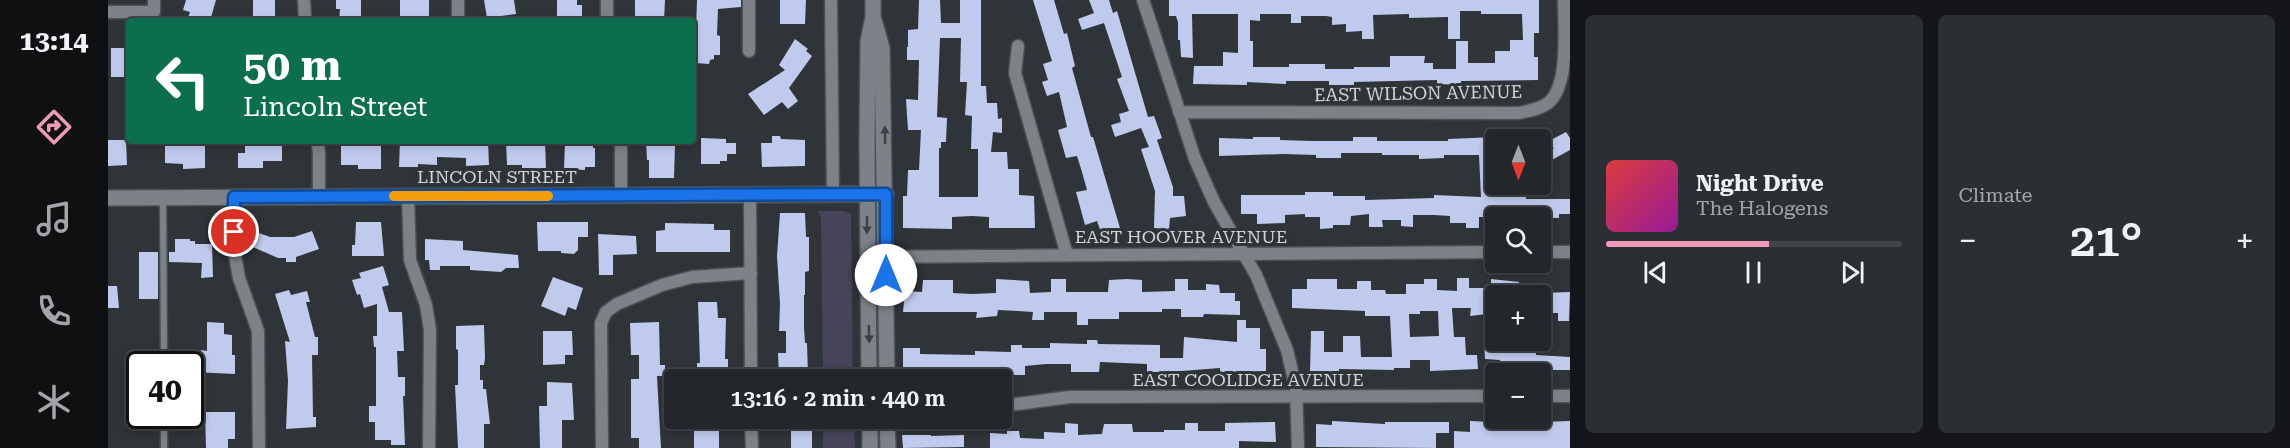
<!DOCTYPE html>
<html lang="en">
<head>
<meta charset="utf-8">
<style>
	:root { --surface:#23272b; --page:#2b2f33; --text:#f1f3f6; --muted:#a3a5a9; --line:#404447; --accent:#f09ab7 }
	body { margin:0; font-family:"Roboto Serif",serif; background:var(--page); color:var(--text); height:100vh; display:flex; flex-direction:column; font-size:22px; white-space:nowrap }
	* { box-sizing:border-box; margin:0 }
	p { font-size:20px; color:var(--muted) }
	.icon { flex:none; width:33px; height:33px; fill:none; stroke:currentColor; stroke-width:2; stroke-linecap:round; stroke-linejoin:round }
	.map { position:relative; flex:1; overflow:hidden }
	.details { display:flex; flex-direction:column; gap:15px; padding:15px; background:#131518; width:720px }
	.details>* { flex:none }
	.guide { position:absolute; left:18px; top:18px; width:570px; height:126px; border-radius:6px; box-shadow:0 3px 9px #0003,0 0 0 2px var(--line); background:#0b6e4f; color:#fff; overflow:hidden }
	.needle { width:39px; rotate:180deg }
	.fabs { position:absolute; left:1377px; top:129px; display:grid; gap:12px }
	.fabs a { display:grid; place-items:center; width:66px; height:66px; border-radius:6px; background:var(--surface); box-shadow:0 3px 9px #0003,0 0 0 2px var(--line); font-size:30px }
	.speed { position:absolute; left:18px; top:351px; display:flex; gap:12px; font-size:30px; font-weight:700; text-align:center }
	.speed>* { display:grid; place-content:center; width:78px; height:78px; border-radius:50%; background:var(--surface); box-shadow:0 3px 9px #0003,0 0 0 2px var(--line); line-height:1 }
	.speed .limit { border:3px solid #111; border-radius:9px; background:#fff; color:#111 }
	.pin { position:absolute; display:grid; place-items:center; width:51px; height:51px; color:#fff; margin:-26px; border:3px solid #fff; border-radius:50%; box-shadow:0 2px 6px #0007 }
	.me { position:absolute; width:66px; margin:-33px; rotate:0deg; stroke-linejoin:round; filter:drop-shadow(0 0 4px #0008) }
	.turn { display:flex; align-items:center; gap:21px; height:126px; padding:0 18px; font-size:27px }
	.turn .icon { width:78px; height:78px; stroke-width:2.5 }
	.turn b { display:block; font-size:42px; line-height:51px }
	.big { font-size:45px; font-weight:600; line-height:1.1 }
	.details .widget { flex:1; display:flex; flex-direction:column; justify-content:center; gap:9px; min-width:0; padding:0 21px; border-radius:9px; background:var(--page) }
	.song { display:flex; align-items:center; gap:18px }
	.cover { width:72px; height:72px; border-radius:9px; background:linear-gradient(135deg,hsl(0 70% 55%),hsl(300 70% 35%)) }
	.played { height:6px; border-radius:3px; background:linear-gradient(90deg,var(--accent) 55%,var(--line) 55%) }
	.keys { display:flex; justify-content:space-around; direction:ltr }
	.heat { display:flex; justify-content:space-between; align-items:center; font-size:33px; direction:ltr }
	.details .tiles { flex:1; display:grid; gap:15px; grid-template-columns:repeat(2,1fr) }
	.trip { position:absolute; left:556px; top:369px; width:348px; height:60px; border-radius:6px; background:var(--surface); box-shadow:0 3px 9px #0003,0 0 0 2px var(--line); font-weight:600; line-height:60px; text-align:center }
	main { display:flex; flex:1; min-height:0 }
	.dock { display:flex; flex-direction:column; width:108px; justify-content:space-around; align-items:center; background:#0e1011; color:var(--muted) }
	.dock .icon { width:42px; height:42px }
	.dock .on { color:var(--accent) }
	.dock b { font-size:27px; color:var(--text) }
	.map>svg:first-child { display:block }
</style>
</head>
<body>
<main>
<nav class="dock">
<b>13:14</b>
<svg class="icon on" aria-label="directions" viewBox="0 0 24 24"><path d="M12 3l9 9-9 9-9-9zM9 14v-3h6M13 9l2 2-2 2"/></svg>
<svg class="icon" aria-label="music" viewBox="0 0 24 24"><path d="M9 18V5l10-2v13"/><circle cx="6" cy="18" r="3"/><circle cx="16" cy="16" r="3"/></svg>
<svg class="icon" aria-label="phone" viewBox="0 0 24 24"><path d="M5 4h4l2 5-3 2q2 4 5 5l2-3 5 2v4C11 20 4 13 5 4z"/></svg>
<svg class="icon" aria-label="climate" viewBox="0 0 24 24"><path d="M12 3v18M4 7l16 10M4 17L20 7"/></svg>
</nav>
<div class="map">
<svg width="1462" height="448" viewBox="0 0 1462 448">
	<rect width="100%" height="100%" fill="#2f3439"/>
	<path fill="#47435a" d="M710,211H736L743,214L745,379H715L713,219Z
		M715,419H746L747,448H715Z"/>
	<path fill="#bfcaed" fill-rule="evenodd" d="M78,0H108L102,21H79L82,12L75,10Z
		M145,0H167V16L145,17Z
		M228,0H253V21H231L232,9H228Z
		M292,0H321V21H292Z
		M376,0H406L408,14L379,18Z
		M449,0H469V5H474V21H449Z
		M527,0H557L556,21H535V16H527Z
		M589,0H633V7L610,9L609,35L612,36V55H606V59L602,60L601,64L587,63Z
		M672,0H698L697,24H672Z
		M811,0H832L833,23H852V0H873V86H878L879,103H889L890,119L894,118V133L885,132L883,152H899L900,169H911V195L926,196L927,228H881V217L864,216L844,217V229L795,228V196H799L800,170H811L813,130H800L798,99L810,100L811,60H799V47H800V30L810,29ZM832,38H853L852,82H859L857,115L864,116L863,149H870V197H831V148H833V142H838L839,118L829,117Z
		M925,0H946L956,34L959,33L967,66L964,68L983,137H985L1012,228L994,235L989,221L977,225L968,192L979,190L974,172L969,156L958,158L950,130L959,127L951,92L939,96L934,82L940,80L935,64L944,61Z
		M981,0H1001L1005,13L1009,11L1040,117L1046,116L1054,138L1049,140L1065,187V196H1076L1078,216L1062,218L1061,229L1046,228L1047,191L1033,149L1041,147L1033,128L1007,137L1003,125L1013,122L1011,114L1021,111L1009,79L1014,77L996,23L974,30L970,19L986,13Z
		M1061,0H1431V33H1426V57H1430V80L1353,81V85L1329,84V80L1246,82V85H1221V81H1178V84L1139,82V85L1085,84L1086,66H1115V52L1130,53V14H1084L1085,58L1073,57L1072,40H1070V22L1068,16H1061ZM1352,11H1373V14H1414L1415,40H1402V51H1387V63H1360V41H1348V69H1325V63H1316L1317,56H1282V67H1246V69H1217V64H1181V67H1145V41H1142V20L1152,21V14H1183V23H1193V16H1218L1224,17V25L1238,24V32L1254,31V39H1266L1265,15L1301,14V18L1340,17V39H1352Z
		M687,39L700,49L698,51L704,56L681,88L690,101L680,109L674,102L656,115L640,94L677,70L671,65Z
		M3,48H21V77H3Z
		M1458,132L1462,138V150L1442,161V167H1432V149H1446L1441,141Z
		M664,136H672L673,139L697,140V166L654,167L653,143H664Z
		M1145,137H1172V140L1204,141H1245V137H1269V141H1340V139L1388,137V152H1384L1385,197L1418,196V199H1462V214H1451V218L1371,217V228H1358V223H1342V216L1326,215H1305V227L1293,226V220H1274L1275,227H1261V214L1243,216L1242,225H1225V228L1212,229V217H1197V214L1177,215V223L1149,224V214H1133V195H1197V192H1225V196H1257V200L1326,198V195L1373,197L1371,155H1336V158L1311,159V155H1274V153H1233V158H1208V155L1175,154L1111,156V138L1145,139Z
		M593,138L618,139V143H628V154H619V161H612V164H593Z
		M0,140H18L19,165L0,166Z
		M57,141H97V168L75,169V164L57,163Z
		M137,141H174V161H155V168H130V153H137Z
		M233,141H273V169H250V165H233Z
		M292,141H380L381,165L358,166V158L329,157V165L310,164V167H291Z
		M398,141H437L438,168L414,169V165H399Z
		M461,141H485V148H487V167H477V170L456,169L457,142Z
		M538,141L552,142L553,145H567L566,178H541V160H539Z
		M672,213H697L698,237H701V271L697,272V295H696V327L697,343H699L700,376L671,377L670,353H678V331H671L672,304L669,256Z
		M248,222H273L276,256H244V245H247Z
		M429,222H480V237H470V250L466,254L453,253V251H430Z
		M557,223L606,224V230H622V252H548V231L557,230Z
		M204,231L211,249L188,257V262H178V258H170L145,247L151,233L162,237H186Z
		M490,234L528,236L529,254L505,255V275H491Z
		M67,239H82V241H87V244H104L105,277L93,278L94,263L61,262V252H67Z
		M317,239L355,241V250L410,255L411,268H398L393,272L362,270V266H332V270H322L321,260H317Z
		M31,252H50V299H31Z
		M275,266L281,285L274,287L281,312H294L296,351H289L290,377H297V396H295L297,445H283V440H267V422H261V406H268V347H266L265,336H269V304L256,308L252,294L249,295L244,280L253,278L251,273Z
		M445,277L475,288L468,310L460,307L457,316L433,306Z
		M1349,278H1361V288H1383V279L1411,282V284H1428L1429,296H1388V313L1362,316L1363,308H1344L1346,337H1357L1358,355H1369L1370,369L1322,371V360H1302V368H1286V370L1231,369V372L1202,371L1203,331H1216V352H1235V336H1252L1253,357H1284L1282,316H1257V311L1184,308V289H1199V279H1229V289H1249V281H1263V290H1277L1278,294H1298V284H1316V279H1329V290L1349,291ZM1312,311H1330L1331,336L1302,337L1301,314H1312Z
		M888,279L921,281L922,293L943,292V279H958V292H1000L1001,280L1019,279L1034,280V292L1067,291V279H1080V290H1098V284L1111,285L1112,293H1127V301H1132V315L1096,314L1095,317H1073V309H1054V312H1011V319H980V325H969V312H936V320H924L925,312L910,311L890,310L889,316L868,318L869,312H795L797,291L814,292L815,280H845V293L864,294L888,293Z
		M0,286H9L11,308H0Z
		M181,290L183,295L199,291L202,302H198L207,337H210V355H204L205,417H208V427L178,429L180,381L177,341L182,342L167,294Z
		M1462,292L1461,321H1450V313H1432V293Z
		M590,302H609L610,318H618L617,359H620V378L595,379V376H589V363H592Z
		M1129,320H1138V328H1152V349H1158V371L1112,372V368L1061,372H1039V364L992,362L991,372H963V364H938L917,366V375H903V369H880L879,380H867V373H841V380H795V348H812V354L867,355V351L903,352V345H914V348H942V343L979,344V340H989L990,344L1052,345V358H1075L1076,337L1129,342Z
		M99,322L116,323V334L124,335V355H127V374L85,372V361H92L93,350L99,351Z
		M551,322L552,365H557V376H549L553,448H531V438H523V379H531V355H523L522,323Z
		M376,325L377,358L376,365H372V380H375V389H378L382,424H376V448H350L347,385H350V350L348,349V326Z
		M435,331H464L465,355H457V364L435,365Z
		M1376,340H1427L1428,355L1462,357V370H1392V360L1377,359Z
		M439,382L464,383L466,420H454V448H432L431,406H439Z
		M97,412H127V439H120V448H98Z
		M683,418H704V448H683Z
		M1224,421L1277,424V422H1341V433H1328V448L1208,447V424L1224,425Z
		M1362,421L1410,423V429L1432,430V422L1462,421V448H1346V431L1362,432Z
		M1167,422L1168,442L1131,441V448H882V433L899,434V431H911L912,438L936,439V432L957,433V423L970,424V435L994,434L996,424H1024L1025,432H1056V430H1077V423H1090V431H1117V423Z
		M586,427H611V448H586Z
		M794,435H823V436L856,435V447L795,448Z"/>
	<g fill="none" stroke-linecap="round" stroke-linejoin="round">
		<defs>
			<path id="service" d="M55,198L56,364
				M56,416V448"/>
			<path id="minor" d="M196,0L197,21
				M350,0V21
				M499,0V21
				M723,0L725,194
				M1035,0L1087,159L1106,202L1148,275L1179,350L1188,388L1190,448
				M0,12H46V0
				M910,46L907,73L959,255
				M641,51V0
				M1071,112L1410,113C1420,111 1432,109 1440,103C1462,86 1456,26 1456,0
				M209,141L211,152V197
				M513,141V195
				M642,195L643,380
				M300,196L302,260L318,305L322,330L321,448
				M126,197V250L131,278L150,331L151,448
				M1432,252H1462
				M759,257L1388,252
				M1432,396H1462
				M894,406L962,397L1388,396
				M643,418L644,448
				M494,448L493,323L498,312L509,304L554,285L584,277L643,273"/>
			<path id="tertiary" d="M766,20L774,48L779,380
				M0,198L778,194
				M761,380L759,143L760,41L765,17V0
				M762,418V448
				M779,418L780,448"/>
		</defs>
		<use href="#service" stroke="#4b5053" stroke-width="9"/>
		<use href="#minor" stroke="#4b5053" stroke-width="15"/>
		<use href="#tertiary" stroke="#4b5053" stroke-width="18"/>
		<use href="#service" stroke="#7c8288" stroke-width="6"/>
		<use href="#minor" stroke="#7c8288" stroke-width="12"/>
		<use href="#tertiary" stroke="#7c8288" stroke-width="15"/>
	</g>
	<defs><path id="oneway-solid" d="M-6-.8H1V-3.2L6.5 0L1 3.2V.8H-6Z" transform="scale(1.5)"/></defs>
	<g fill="#3b4045">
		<use href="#oneway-solid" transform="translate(777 135) rotate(-91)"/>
		<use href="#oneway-solid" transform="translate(759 225) rotate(90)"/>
		<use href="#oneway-solid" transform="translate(761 334) rotate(89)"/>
	</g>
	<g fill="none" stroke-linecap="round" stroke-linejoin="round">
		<defs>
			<path id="route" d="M126,232V197L778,194V275"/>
		</defs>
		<use href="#route" stroke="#114b97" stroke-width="15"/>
		<use href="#route" stroke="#1a73e8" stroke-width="10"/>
		<path stroke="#f59e0b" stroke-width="10" d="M286,196H440"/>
	</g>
	<g text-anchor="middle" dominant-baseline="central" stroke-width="6" stroke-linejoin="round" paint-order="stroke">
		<g font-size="18" fill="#d0d4d7" stroke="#2f3439">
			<text transform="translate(1310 93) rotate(-1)">EAST WILSON AVENUE</text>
			<text x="389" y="176">LINCOLN STREET</text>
			<text x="1073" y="236">EAST HOOVER AVENUE</text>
			<text x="1140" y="379">EAST COOLIDGE AVENUE</text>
		</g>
	</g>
</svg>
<div class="fabs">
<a><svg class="needle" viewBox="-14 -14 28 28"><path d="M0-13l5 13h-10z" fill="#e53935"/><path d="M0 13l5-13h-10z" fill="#a3a5a9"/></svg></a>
<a><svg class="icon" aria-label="search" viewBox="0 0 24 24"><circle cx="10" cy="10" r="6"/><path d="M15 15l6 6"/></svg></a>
<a>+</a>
<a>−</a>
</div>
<div class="speed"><div class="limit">40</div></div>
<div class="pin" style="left:126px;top:232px;background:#d93025"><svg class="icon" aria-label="arrive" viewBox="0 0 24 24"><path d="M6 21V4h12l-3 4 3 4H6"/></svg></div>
<svg class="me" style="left:778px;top:275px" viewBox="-20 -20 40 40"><circle r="19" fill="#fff"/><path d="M0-13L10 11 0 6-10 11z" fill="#1a73e8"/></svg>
<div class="trip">13:16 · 2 min · 440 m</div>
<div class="guide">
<div class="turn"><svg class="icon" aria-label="left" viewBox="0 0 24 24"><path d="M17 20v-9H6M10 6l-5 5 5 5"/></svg><div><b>50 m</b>Lincoln Street</div></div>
</div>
</div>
<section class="details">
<div class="tiles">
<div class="widget">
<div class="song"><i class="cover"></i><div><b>Night Drive</b><p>The Halogens</p></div></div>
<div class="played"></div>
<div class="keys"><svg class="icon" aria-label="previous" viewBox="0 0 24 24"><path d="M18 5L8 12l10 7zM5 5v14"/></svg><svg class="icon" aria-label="pause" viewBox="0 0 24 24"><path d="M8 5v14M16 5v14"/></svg><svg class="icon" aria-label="next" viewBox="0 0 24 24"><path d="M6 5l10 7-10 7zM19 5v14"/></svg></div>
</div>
<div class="widget"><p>Climate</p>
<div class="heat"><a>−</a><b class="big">21°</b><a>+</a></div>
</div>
</div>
</section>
</main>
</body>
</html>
